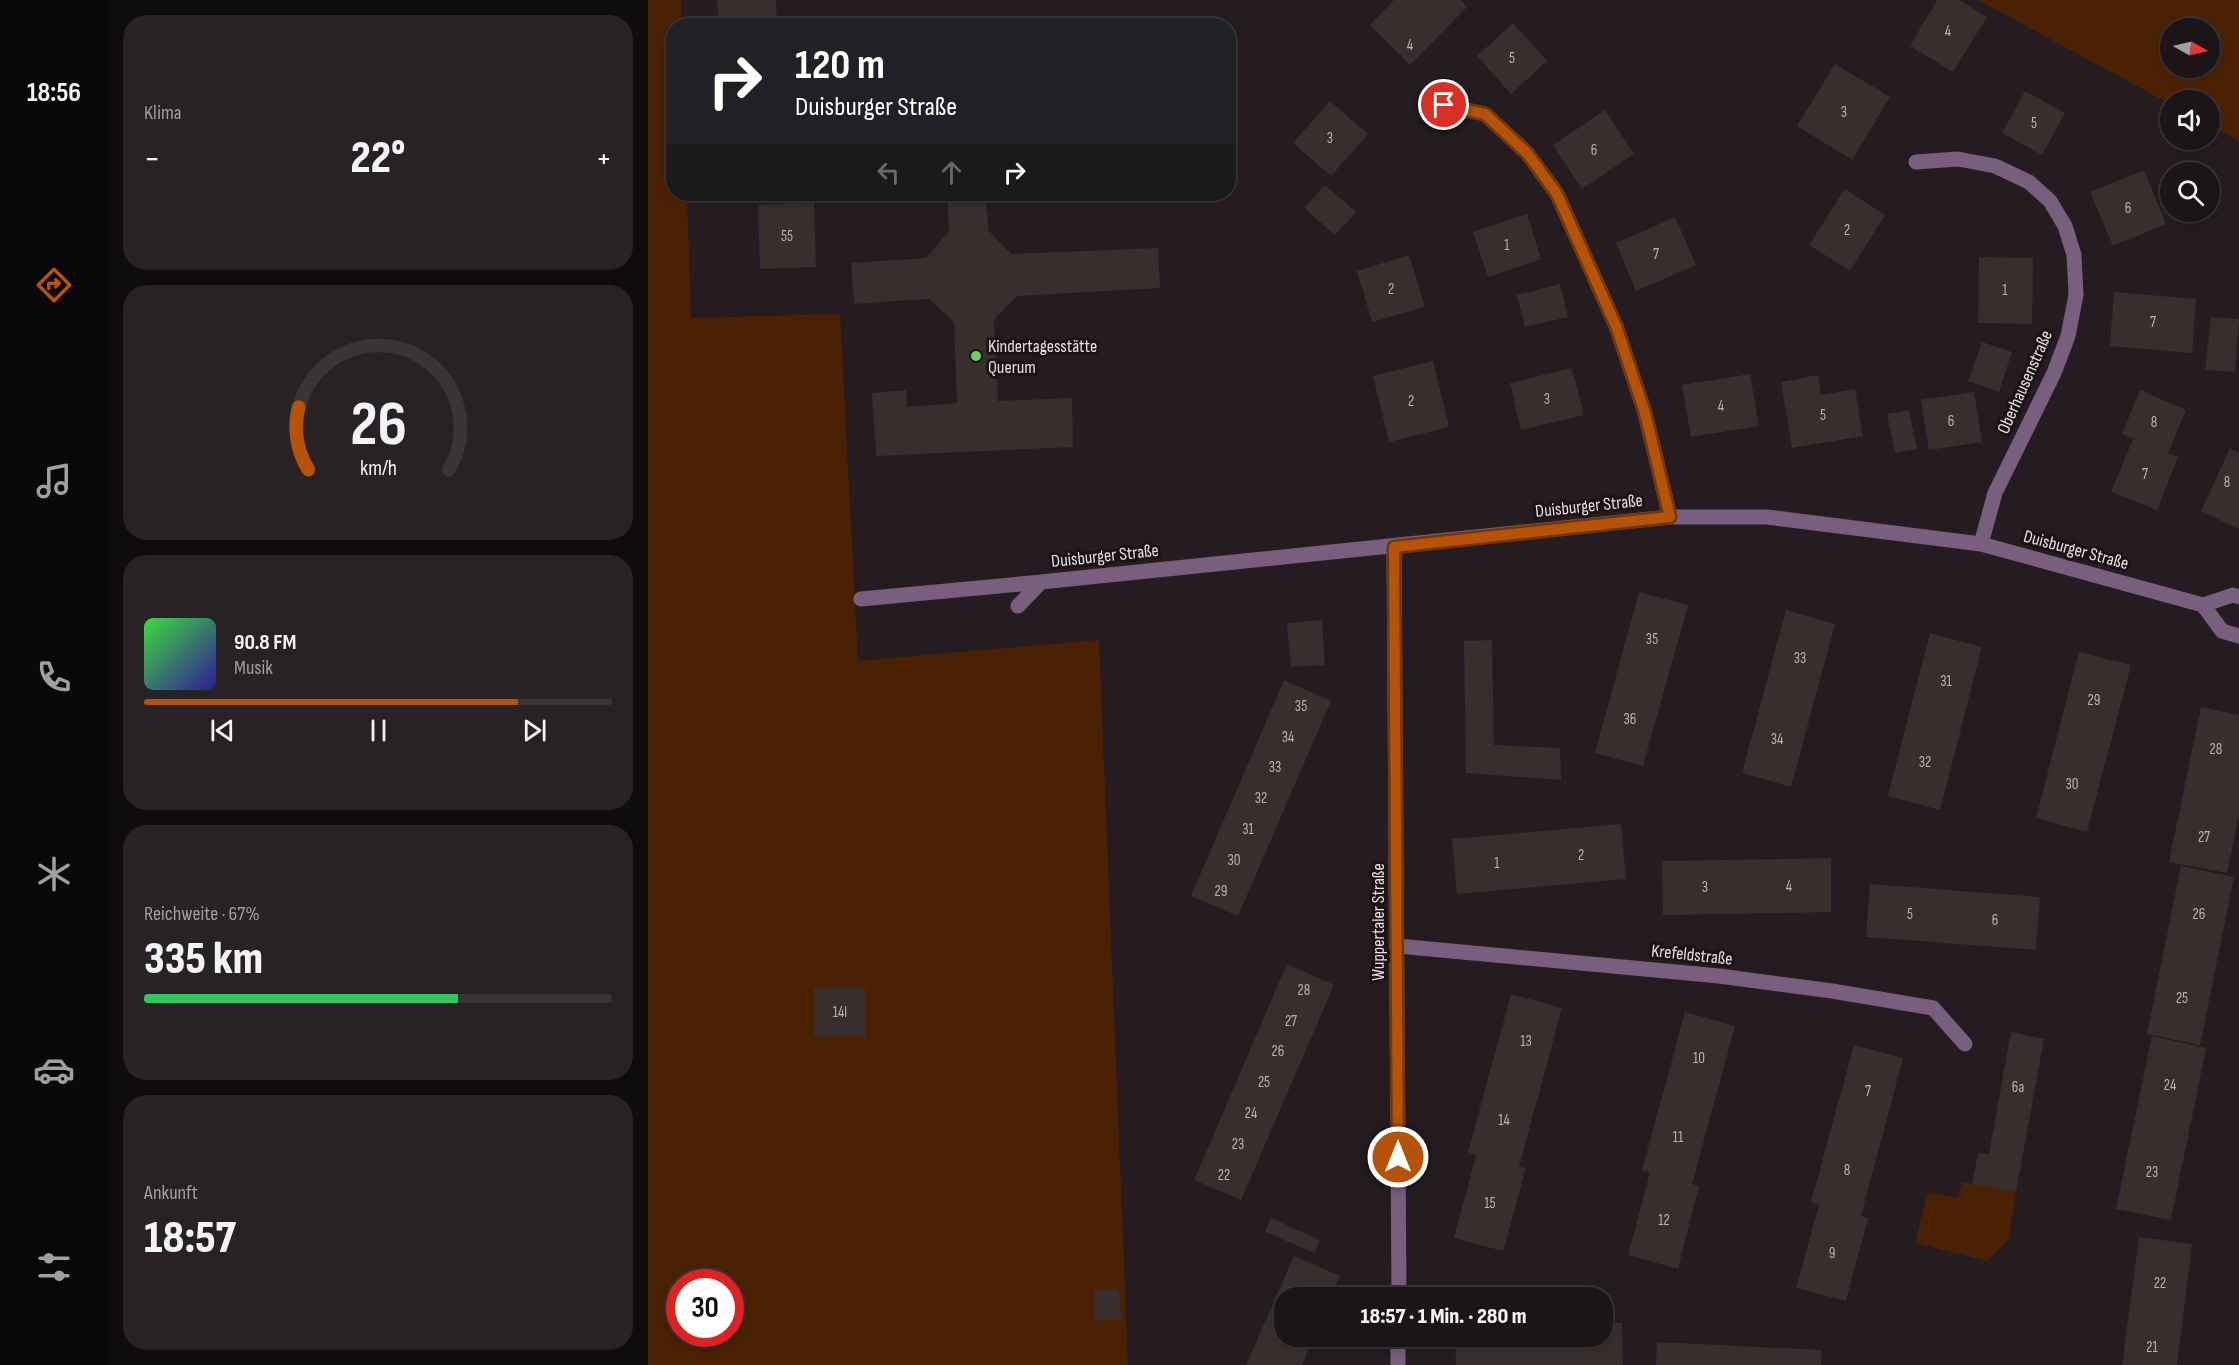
<!DOCTYPE html>
<html lang="de">
<head>
<meta charset="utf-8">
<style>
	:root { --surface:#1b1518; --page:#282225; --text:#f1f3f6; --muted:#a09fa2; --line:#393437; --accent:#b45309 }
	body { margin:0; font-family:"Sofia Sans Condensed",sans-serif; background:var(--page); color:var(--text); height:100vh; display:flex; flex-direction:column; font-size:22px; white-space:nowrap }
	* { box-sizing:border-box; margin:0 }
	p { font-size:20px; color:var(--muted) }
	.icon { flex:none; width:33px; height:33px; fill:none; stroke:currentColor; stroke-width:2; stroke-linecap:round; stroke-linejoin:round }
	.map { position:relative; flex:1; overflow:hidden }
	.panel { display:flex; flex-direction:column; gap:15px; padding:15px; background:#0f0c0d; width:540px }
	.panel>* { flex:none }
	.top-card { position:absolute; left:18px; top:18px; width:570px; height:183px; border-radius:24px; box-shadow:0 3px 9px #0003,0 0 0 2px var(--line); background:#202124; color:#fff; overflow:hidden }
	.needle { width:39px; rotate:98deg }
	.controls { position:absolute; left:1512px; top:18px; display:grid; gap:12px }
	.controls a { display:grid; place-items:center; width:60px; height:60px; border-radius:50%; background:var(--surface); box-shadow:0 3px 9px #0003,0 0 0 2px var(--line); font-size:30px }
	.speed { position:absolute; left:18px; top:1269px; display:flex; gap:12px; font-size:30px; font-weight:700; text-align:center }
	.speed>* { display:grid; place-content:center; width:78px; height:78px; border-radius:50%; background:var(--surface); box-shadow:0 3px 9px #0003,0 0 0 2px var(--line); line-height:1 }
	.speed .limit { border:9px solid #d22; background:#fff; color:#111 }
	.pin { position:absolute; display:grid; place-items:center; width:51px; height:51px; color:#fff; margin:-26px; border:3px solid #fff; border-radius:50%; box-shadow:0 2px 6px #0007 }
	.me { position:absolute; width:66px; margin:-33px; rotate:0deg; stroke-linejoin:round; filter:drop-shadow(0 0 4px #0008) }
	.turn { display:flex; align-items:center; gap:21px; height:126px; padding:0 30px; font-size:27px }
	.turn .icon { width:78px; height:78px; stroke-width:2.5 }
	.turn b { display:block; font-size:42px; line-height:51px }
	.lanes { display:flex; align-items:center; height:57px; padding:0 30px; background:#0003; justify-content:center; gap:30px; direction:ltr }
	.lanes .off { opacity:.35 }
	.big { font-size:45px; font-weight:800; line-height:1.1 }
	.panel .card { flex:1; display:flex; flex-direction:column; justify-content:center; gap:9px; min-width:0; padding:0 21px; border-radius:24px; background:var(--page) }
	.panel .dial { align-items:center; gap:0 }
	.dial svg { height:156px; overflow:visible; fill:none; stroke:var(--line); stroke-width:7; stroke-linecap:round; text-anchor:middle }
	.dial text { fill:var(--text); stroke:none }
	.song { display:flex; align-items:center; gap:18px }
	.cover { width:72px; height:72px; border-radius:9px; background:linear-gradient(135deg,hsl(120 70% 55%),hsl(250 70% 35%)) }
	.played { height:6px; border-radius:3px; background:linear-gradient(90deg,var(--accent) 80%,var(--line) 80%) }
	.keys { display:flex; justify-content:space-around; direction:ltr }
	.heat { display:flex; justify-content:space-between; align-items:center; font-size:33px; direction:ltr }
	.charge { height:9px; border-radius:4px; background:linear-gradient(90deg,#34c759 67%,var(--line) 0) }
	.trip { position:absolute; left:626px; top:1287px; width:339px; height:60px; border-radius:24px; background:var(--surface); box-shadow:0 3px 9px #0003,0 0 0 2px var(--line); font-weight:800; line-height:60px; text-align:center }
	main { display:flex; flex:1; min-height:0 }
	.menu { display:flex; flex-direction:column; width:108px; justify-content:space-around; align-items:center; background:#0b080a; color:var(--muted) }
	.menu .icon { width:42px; height:42px }
	.menu .active { color:var(--accent) }
	.menu b { font-size:27px; color:var(--text) }
	.map>svg:first-child { display:block }
</style>
</head>
<body>
<main>
<nav class="menu">
<b>18:56</b>
<svg class="icon active" aria-label="directions" viewBox="0 0 24 24"><path d="M12 3l9 9-9 9-9-9zM9 14v-3h6M13 9l2 2-2 2"/></svg>
<svg class="icon" aria-label="music" viewBox="0 0 24 24"><path d="M9 18V5l10-2v13"/><circle cx="6" cy="18" r="3"/><circle cx="16" cy="16" r="3"/></svg>
<svg class="icon" aria-label="phone" viewBox="0 0 24 24"><path d="M5 4h4l2 5-3 2q2 4 5 5l2-3 5 2v4C11 20 4 13 5 4z"/></svg>
<svg class="icon" aria-label="climate" viewBox="0 0 24 24"><path d="M12 3v18M4 7l16 10M4 17L20 7"/></svg>
<svg class="icon" aria-label="car" viewBox="0 0 24 24"><path d="M5 17H2v-5l4-1 3-4h7l3 4 3 1v5h-3M9 17h6M6 11h13"/><circle cx="7" cy="17" r="2"/><circle cx="17" cy="17" r="2"/></svg>
<svg class="icon" aria-label="filters" viewBox="0 0 24 24"><path d="M4 7h16M4 17h16"/><circle cx="9" cy="7" r="2"/><circle cx="15" cy="17" r="2"/></svg>
</nav>
<section class="panel">
<div class="card"><p>Klima</p>
<div class="heat"><a>−</a><b class="big">22°</b><a>+</a></div>
</div>
<div class="card dial"><svg viewBox="0 0 100 80">
<path d="M14 69A42 42 0 1 1 86 69"/>
<path d="M14 69A42 42 0 0 1 9 37" stroke="#b45309"/>
<text x="50" y="56" font-size="32" font-weight="700">26</text>
<text x="50" y="72" font-size="11">km/h</text>
</svg></div>
<div class="card">
<div class="song"><i class="cover"></i><div><b>90.8 FM</b><p>Musik</p></div></div>
<div class="played"></div>
<div class="keys"><svg class="icon" aria-label="previous" viewBox="0 0 24 24"><path d="M18 5L8 12l10 7zM5 5v14"/></svg><svg class="icon" aria-label="pause" viewBox="0 0 24 24"><path d="M8 5v14M16 5v14"/></svg><svg class="icon" aria-label="next" viewBox="0 0 24 24"><path d="M6 5l10 7-10 7zM19 5v14"/></svg></div>
</div>
<div class="card"><p>Reichweite · 67%</p><b class="big">335 km</b><div class="charge"></div></div>
<div class="card"><p>Ankunft</p><b class="big">18:57</b></div>
</section>
<div class="map">
<svg width="1591" height="1365" viewBox="0 0 1591 1365">
	<rect width="100%" height="100%" fill="#241c20"/>
	<path fill="#4b2104" fill-rule="evenodd" d="M0,0H33L34,25L26,26V194H39L43,318L192,314L210,661L451,640L480,1365H0ZM32,1282H82V1334H32Z
		M1330,0H1591V141L1562,125V100H1522V104ZM1522,28H1562V68H1522Z
		M1314,1182L1368,1192L1360,1240L1339,1261L1267,1243L1280,1192L1310,1198Z"/>
	<path fill="#382e2e" d="M69,0H128L129,26H71Z
		M746,0H812L819,7L762,65L722,25Z
		M1289,0H1311L1339,17L1305,72L1262,46Z
		M865,23L899,61L863,94L829,56Z
		M1187,64L1242,97L1204,160L1149,126Z
		M1377,91L1417,113L1394,155L1354,133Z
		M682,101L720,134L683,176L645,143Z
		M957,110L986,154L934,189L905,145Z
		M1496,170L1518,224L1465,246L1442,192Z
		M677,185L708,212L687,235L656,208Z
		M1197,189L1237,215L1202,271L1161,245Z
		M299,194H337L341,231L363,254L510,248L512,288L369,296L346,320L350,401L424,398L425,447L228,456L224,393L258,390L259,407L309,403L306,322L281,299L206,304L203,263L278,258L301,231Z
		M166,202L168,267L112,269L110,205Z
		M879,214L893,259L840,277L825,232Z
		M1027,217L1048,265L988,291L968,243Z
		M761,255L777,307L724,322L709,271Z
		M1331,257L1385,258L1384,324L1330,323Z
		M912,284L920,317L877,327L869,295Z
		M1466,292L1548,299L1544,353L1462,346Z
		M1563,317L1591,319L1587,372L1557,370Z
		M1334,342L1364,352L1351,392L1320,381Z
		M785,361L801,427L741,442L725,376Z
		M924,368L936,415L873,430L862,383Z
		M1102,374L1111,426L1043,437L1034,385Z
		M1170,375L1173,395L1207,389L1215,436L1144,448L1133,382Z
		M1492,390L1538,410L1520,453L1530,457L1509,510L1463,492L1485,439L1497,443L1474,434Z
		M1326,392L1334,442L1281,450L1273,400Z
		M1261,410L1269,449L1247,453L1239,414Z
		M1582,448L1591,453V529L1553,511Z
		M991,592L1040,605L995,766L947,753Z
		M1138,610L1187,624L1143,787L1094,773Z
		M674,620L677,665L643,667L639,623Z
		M1282,633L1334,647L1292,810L1240,796Z
		M844,640L846,745L912,748L913,780L818,773L816,641Z
		M1431,652L1483,665L1439,832L1388,818Z
		M636,680L683,701L590,916L543,896Z
		M1553,707L1591,715V813L1579,873L1521,862Z
		M973,824L978,879L809,894L804,839Z
		M1183,858V912L1015,915L1014,861Z
		M1533,866L1586,877L1552,1045L1499,1034Z
		M1222,884L1392,897L1388,950L1218,937Z
		M639,964L686,985L593,1200L546,1180Z
		M217,987L218,1036L166,1037V988Z
		M863,994L914,1008L871,1167L878,1168L855,1251L806,1238L828,1155L820,1152Z
		M1037,1012L1087,1026L1044,1184L1051,1186L1030,1269L980,1255L1002,1172L994,1170Z
		M1363,1032L1396,1039L1368,1192L1324,1184L1330,1153L1341,1154Z
		M1504,1036L1558,1048L1523,1220L1468,1209Z
		M1206,1045L1255,1058L1213,1216L1220,1218L1198,1301L1148,1288L1171,1205L1163,1202Z
		M623,1218L672,1240L667,1253L617,1232Z
		M1491,1237L1544,1244L1529,1365H1474Z
		M646,1256L692,1276L683,1298H636V1336H666L654,1365H598Z
		M471,1289L473,1319L447,1321L446,1290Z
		M954,1323H974L975,1365H808L807,1336H954Z
		M1009,1342L1174,1350L1173,1365H1008Z"/>
	<g fill="none" stroke-linecap="round" stroke-linejoin="round">
		<path stroke="#775f7d" stroke-width="15" d="M796,105L837,114L879,153L909,194L968,326L997,413L1022,517
			M1268,162L1310,159L1347,166L1381,182L1402,201L1417,226L1426,255L1428,295L1420,336L1406,373L1347,493L1333,544
			M746,547L751,1298
			M213,599L393,582
			M1555,605L1574,631L1591,636
			M370,606L393,582L1022,517H1119L1333,544L1555,605L1585,595L1591,597
			M750,946L1071,976L1184,991L1285,1008L1317,1044
			M750,1365V1336"/>
	</g>
	<g fill="none" stroke-linecap="round" stroke-linejoin="round">
		<defs>
			<path id="route" d="M750,1157L746,547L1022,517L997,413L968,326L909,194L879,153L837,114L796,105"/>
		</defs>
		<use href="#route" stroke="#753606" stroke-width="15"/>
		<use href="#route" stroke="#b45309" stroke-width="10"/>
	</g>
	<circle fill="#6dd361" stroke="#1b1316" stroke-width="2" cx="328" cy="356" r="6"/>
	<g text-anchor="middle" dominant-baseline="central" stroke-width="6" stroke-linejoin="round" paint-order="stroke">
		<g font-size="15" fill="#bab4b6">
			<text x="1300" y="31">4</text>
			<text x="762" y="45">4</text>
			<text x="864" y="58">5</text>
			<text x="1196" y="112">3</text>
			<text x="1386" y="123">5</text>
			<text x="682" y="138">3</text>
			<text x="946" y="150">6</text>
			<text x="1480" y="208">6</text>
			<text x="1199" y="230">2</text>
			<text x="139" y="236">55</text>
			<text x="859" y="245">1</text>
			<text x="1008" y="254">7</text>
			<text x="743" y="289">2</text>
			<text x="1357" y="290">1</text>
			<text x="1505" y="322">7</text>
			<text x="899" y="399">3</text>
			<text x="763" y="401">2</text>
			<text x="1073" y="406">4</text>
			<text x="1175" y="415">5</text>
			<text x="1303" y="421">6</text>
			<text x="1506" y="422">8</text>
			<text x="1497" y="474">7</text>
			<text x="1579" y="482">8</text>
			<text x="1004" y="639">35</text>
			<text x="1152" y="658">33</text>
			<text x="1298" y="681">31</text>
			<text x="1446" y="700">29</text>
			<text x="653" y="706">35</text>
			<text x="982" y="719">36</text>
			<text x="640" y="737">34</text>
			<text x="1129" y="739">34</text>
			<text x="1568" y="749">28</text>
			<text x="1277" y="762">32</text>
			<text x="627" y="767">33</text>
			<text x="1424" y="784">30</text>
			<text x="613" y="798">32</text>
			<text x="600" y="829">31</text>
			<text x="1556" y="837">27</text>
			<text x="933" y="855">2</text>
			<text x="586" y="860">30</text>
			<text x="849" y="863">1</text>
			<text x="1141" y="886">4</text>
			<text x="1057" y="887">3</text>
			<text x="573" y="891">29</text>
			<text x="1262" y="914">5</text>
			<text x="1551" y="914">26</text>
			<text x="1347" y="920">6</text>
			<text x="656" y="990">28</text>
			<text x="1534" y="998">25</text>
			<text x="192" y="1012">14l</text>
			<text x="643" y="1021">27</text>
			<text x="878" y="1041">13</text>
			<text x="630" y="1051">26</text>
			<text x="1051" y="1058">10</text>
			<text x="616" y="1082">25</text>
			<text x="1522" y="1085">24</text>
			<text x="1370" y="1087">6a</text>
			<text x="1220" y="1091">7</text>
			<text x="603" y="1113">24</text>
			<text x="856" y="1120">14</text>
			<text x="1030" y="1137">11</text>
			<text x="590" y="1144">23</text>
			<text x="1199" y="1170">8</text>
			<text x="1504" y="1172">23</text>
			<text x="576" y="1175">22</text>
			<text x="842" y="1203">15</text>
			<text x="1016" y="1220">12</text>
			<text x="1184" y="1253">9</text>
			<text x="1512" y="1283">22</text>
			<text x="1504" y="1347">21</text>
		</g>
		<g font-size="18" fill="#e6e0e3" stroke="#1b1316" text-anchor="start">
			<text x="340" y="346">Kindertagesstätte<tspan x="340" dy="21">Querum</tspan></text>
		</g>
		<g font-size="18" fill="#e6e0e3" stroke="#1b1316">
			<text transform="translate(1377 382) rotate(-66)">Oberhausenstraße</text>
			<text transform="translate(941 506) rotate(-6)">Duisburger Straße</text>
			<text transform="translate(1428 550) rotate(15)">Duisburger Straße</text>
			<text transform="translate(457 556) rotate(-6)">Duisburger Straße</text>
			<text transform="translate(730 922) rotate(-90)">Wuppertaler Straße</text>
			<text transform="translate(1044 955) rotate(6)">Krefeldstraße</text>
		</g>
	</g>
</svg>
<div class="controls">
<a><svg class="needle" viewBox="-14 -14 28 28"><path d="M0-13l5 13h-10z" fill="#e53935"/><path d="M0 13l5-13h-10z" fill="#a09fa2"/></svg></a>
<a><svg class="icon" aria-label="sound" viewBox="0 0 24 24"><path d="M4 9h4l5-4v14l-5-4H4zM17 9q2 3 0 6"/></svg></a>
<a><svg class="icon" aria-label="search" viewBox="0 0 24 24"><circle cx="10" cy="10" r="6"/><path d="M15 15l6 6"/></svg></a>
</div>
<div class="speed"><div class="limit">30</div></div>
<div class="pin" style="left:796px;top:105px;background:#d93025"><svg class="icon" aria-label="arrive" viewBox="0 0 24 24"><path d="M6 21V4h12l-3 4 3 4H6"/></svg></div>
<svg class="me" style="left:750px;top:1157px" viewBox="-20 -20 40 40"><circle r="17" fill="#b45309" stroke="#fff" stroke-width="3"/><path d="M0-11L8 9 0 5-8 9z" fill="#fff"/></svg>
<div class="trip">18:57 · 1 Min. · 280 m</div>
<div class="top-card">
<div class="turn"><svg class="icon" aria-label="right" viewBox="0 0 24 24"><path d="M7 20v-9h11M14 6l5 5-5 5"/></svg><div><b>120 m</b>Duisburger Straße</div></div>
<div class="lanes"><svg class="icon off" aria-label="left" viewBox="0 0 24 24"><path d="M17 20v-9H6M10 6l-5 5 5 5"/></svg><svg class="icon off" aria-label="ahead" viewBox="0 0 24 24"><path d="M12 20V5M6 11l6-6 6 6"/></svg><svg class="icon" aria-label="right" viewBox="0 0 24 24"><path d="M7 20v-9h11M14 6l5 5-5 5"/></svg></div>
</div>
</div>
</main>
</body>
</html>
